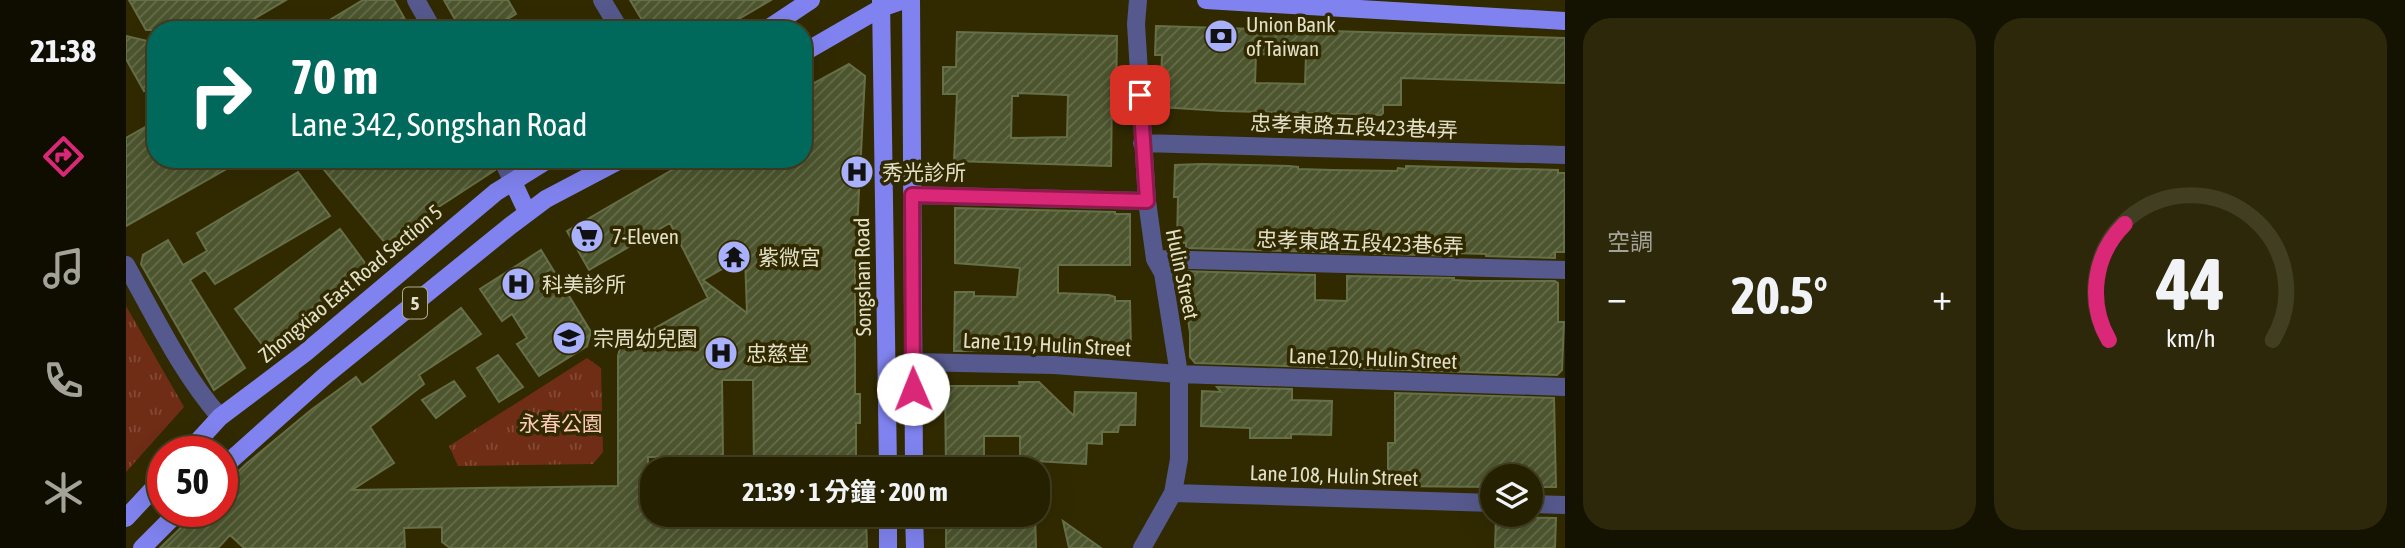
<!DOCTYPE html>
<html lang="zh-TW">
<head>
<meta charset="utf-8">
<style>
	:root { --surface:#252000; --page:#2d280a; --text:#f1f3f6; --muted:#a3a399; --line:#423e22; --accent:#db2777 }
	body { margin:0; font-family:"Asap Condensed","Noto Sans TC",sans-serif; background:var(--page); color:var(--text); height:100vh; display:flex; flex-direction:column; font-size:26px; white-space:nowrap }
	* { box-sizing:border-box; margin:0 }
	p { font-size:23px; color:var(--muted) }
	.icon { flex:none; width:38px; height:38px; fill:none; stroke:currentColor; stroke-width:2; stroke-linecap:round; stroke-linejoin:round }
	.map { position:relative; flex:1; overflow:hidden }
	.details { display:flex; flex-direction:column; gap:18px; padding:18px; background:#141200; width:840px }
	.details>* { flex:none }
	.top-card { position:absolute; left:21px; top:21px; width:665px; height:147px; border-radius:28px; box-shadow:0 7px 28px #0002,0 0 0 2px var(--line); background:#00695c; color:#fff; overflow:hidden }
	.fabs { position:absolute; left:1354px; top:464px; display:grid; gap:14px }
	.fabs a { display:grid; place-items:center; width:63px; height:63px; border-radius:50%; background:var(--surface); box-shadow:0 7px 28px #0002,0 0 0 2px var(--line); font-size:35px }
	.speed { position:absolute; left:21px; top:436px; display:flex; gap:14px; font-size:35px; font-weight:700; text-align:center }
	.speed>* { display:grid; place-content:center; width:91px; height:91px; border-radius:50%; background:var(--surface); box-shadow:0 7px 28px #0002,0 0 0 2px var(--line); line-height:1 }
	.speed .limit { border:10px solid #d22; background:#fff; color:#111 }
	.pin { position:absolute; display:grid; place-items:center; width:60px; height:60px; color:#fff; margin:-30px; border-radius:14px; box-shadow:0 4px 10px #0006 }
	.me { position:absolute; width:77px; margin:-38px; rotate:359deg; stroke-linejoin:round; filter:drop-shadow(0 0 5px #0008) }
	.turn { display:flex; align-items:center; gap:24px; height:147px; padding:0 28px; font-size:32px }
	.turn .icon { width:91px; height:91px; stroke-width:2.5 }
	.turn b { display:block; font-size:49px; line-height:60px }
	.big { font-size:52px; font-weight:700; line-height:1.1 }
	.details .card { flex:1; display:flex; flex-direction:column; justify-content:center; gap:10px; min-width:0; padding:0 24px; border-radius:28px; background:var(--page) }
	.details .dial { align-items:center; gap:0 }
	.dial svg { height:182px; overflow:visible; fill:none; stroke:var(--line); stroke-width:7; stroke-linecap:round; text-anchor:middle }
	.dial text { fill:var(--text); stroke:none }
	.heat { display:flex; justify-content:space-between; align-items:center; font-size:38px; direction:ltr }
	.details .tiles { flex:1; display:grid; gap:18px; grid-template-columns:repeat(2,1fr) }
	.trip { position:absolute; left:514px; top:457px; width:410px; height:70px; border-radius:28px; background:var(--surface); box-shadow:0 7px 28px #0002,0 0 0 2px var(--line); font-weight:700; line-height:70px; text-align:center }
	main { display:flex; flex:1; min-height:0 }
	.menu { display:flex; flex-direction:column; width:126px; justify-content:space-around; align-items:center; background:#0f0d00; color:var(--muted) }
	.menu .icon { width:49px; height:49px }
	.menu .active { color:var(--accent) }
	.menu b { font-size:32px; color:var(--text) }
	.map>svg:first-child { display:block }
</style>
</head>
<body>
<main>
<nav class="menu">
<b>21:38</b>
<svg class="icon active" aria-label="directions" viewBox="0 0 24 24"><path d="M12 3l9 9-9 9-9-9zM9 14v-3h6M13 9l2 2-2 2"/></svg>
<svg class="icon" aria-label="music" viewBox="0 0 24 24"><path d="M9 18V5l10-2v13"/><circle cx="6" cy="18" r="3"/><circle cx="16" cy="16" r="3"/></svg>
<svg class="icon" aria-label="phone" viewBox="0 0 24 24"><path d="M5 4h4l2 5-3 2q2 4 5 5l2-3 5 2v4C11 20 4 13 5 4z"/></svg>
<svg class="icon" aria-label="climate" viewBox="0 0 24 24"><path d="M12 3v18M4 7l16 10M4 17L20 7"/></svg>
</nav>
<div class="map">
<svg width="1439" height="548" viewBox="0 0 1439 548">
	<defs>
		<pattern id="park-tufts" width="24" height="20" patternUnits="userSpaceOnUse" patternTransform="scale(1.75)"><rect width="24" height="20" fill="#6f2d15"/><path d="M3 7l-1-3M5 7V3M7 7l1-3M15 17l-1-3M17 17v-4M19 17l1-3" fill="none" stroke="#834b36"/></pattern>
		<pattern id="building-hatch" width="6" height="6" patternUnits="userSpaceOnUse" patternTransform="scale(1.75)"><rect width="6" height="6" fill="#4c552e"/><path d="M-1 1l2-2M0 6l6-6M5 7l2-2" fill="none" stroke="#666d4b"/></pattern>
	</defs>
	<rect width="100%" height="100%" fill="#312a00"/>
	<path fill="url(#park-tufts)" d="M0,306L58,407L0,472Z
		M461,358L475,368L477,452L467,464L332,466L323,446Z"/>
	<path fill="url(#building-hatch)" stroke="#667048" stroke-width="2" fill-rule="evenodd" d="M3,0H160L109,30H20Z
		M237,0H268L285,30H187Z
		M318,0H382L390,14L363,30H335Z
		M504,0H645L594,30H522Z
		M1030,26L1439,38V83L1275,78V105H1257V113L1255,115L1097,111L1034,107L1036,55H1029ZM1130,54L1180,55L1179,84L1129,83Z
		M831,32L991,36L990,96H986L985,166L828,161L831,94H817V67H830ZM892,93L942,95L941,137L885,138L886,96H892Z
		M0,36L30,43V84L18,91L0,59Z
		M723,64L739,76L729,268V394H734V423H730V469H628L627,380H596L597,457H522V486H527V514H740L741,548H324L316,542V527L278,528L279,548H118L104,535L92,548H34L72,511H96V487L120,464L185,410L230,377L236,385L335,308L355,334L293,375L298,384L244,427L268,463L226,490L492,486V356L494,348L582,298L544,223L463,270L441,231L565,159H680L681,130L677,123V89ZM619,256L621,313L577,280Z
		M30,121V159H118L0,226V138Z
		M189,159H365L369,170L308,210L312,214L266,251Z
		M1076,164L1163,166L1172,167V169L1206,170L1271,171L1272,168L1280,169V166L1432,170V173H1439L1438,252H1429V258L1360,256V254L1328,253V256L1060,248V243H1051L1052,197H1048L1049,165Z
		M172,172L204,216L89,284L79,270L64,280L119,368L88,390L15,264L17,255L42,240L57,265L81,251L71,233Z
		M829,208L989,212V214H1004V265H932V293L983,295L989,297V301H1004L1005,351L954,350L953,353L909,352V348H872V351H828L829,292H848V296L891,297L894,268L829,263Z
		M214,229L242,267L138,347L109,309Z
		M415,250L465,332L461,346L413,376L391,344L401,338L386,314L376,321L354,289Z
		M1054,271L1189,275V300L1221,301V276L1328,278V280L1344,281H1429L1432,283V322H1438L1436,370L1431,375L1069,363L1064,357V332Z
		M372,355L397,387L373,402L351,368Z
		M328,381L339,396L310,418L296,400Z
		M893,382H913L948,416L949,392L1010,393L1009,425H993L992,432H976V444L961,443L960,464L909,461V469H894V436H858V469H820L819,386H894Z
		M1091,387L1166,389V400L1206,401L1205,435L1165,434V438H1124V428L1075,426L1076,391L1095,392Z
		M1269,393L1428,398L1430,487H1405V476H1367V487L1262,486V443H1269Z
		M820,514H909L910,548H820Z
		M1370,517L1430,518L1429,548H1369Z
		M937,521L975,548H943Z"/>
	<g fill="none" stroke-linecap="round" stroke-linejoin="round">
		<path stroke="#55598d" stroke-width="18" d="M290,0L307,30
			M476,0L494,30
			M1012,0L1010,24L1021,201L1029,259L1037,273L1053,374V459L1047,493L1016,548
			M1016,143L1439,155
			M376,159L387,182
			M786,195L1021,201
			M1029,259L1439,270
			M0,265C29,317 55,372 94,417
			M787,362L928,365L1053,374L1439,387
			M1047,493L1367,503
			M1405,504L1439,505"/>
		<path stroke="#8083ef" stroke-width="18" d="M755,0L762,469
			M785,0L788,469
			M1080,0L1439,21
			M640,30L685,0
			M677,53L755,8L778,0
			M387,182L401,212
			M62,452L94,417L179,353L370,192L423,159
			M96,468L200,375L384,226L420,199L496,159
			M762,514V548
			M788,514L789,548
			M0,518L37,478
			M16,548L53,511"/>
	</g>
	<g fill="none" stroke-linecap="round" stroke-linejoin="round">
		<defs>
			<path id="route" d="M787,389L786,195L1021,201L1014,95"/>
		</defs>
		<use href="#route" stroke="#8e194d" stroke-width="18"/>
		<use href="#route" stroke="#db2777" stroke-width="12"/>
	</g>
	<defs>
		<symbol id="bank-disc" viewBox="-11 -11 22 22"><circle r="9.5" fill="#a9b0fc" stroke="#312a00"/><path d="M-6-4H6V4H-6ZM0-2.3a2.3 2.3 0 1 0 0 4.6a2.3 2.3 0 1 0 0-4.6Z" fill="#111"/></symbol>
		<symbol id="hospital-disc" viewBox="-11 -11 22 22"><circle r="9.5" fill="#a9b0fc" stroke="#312a00"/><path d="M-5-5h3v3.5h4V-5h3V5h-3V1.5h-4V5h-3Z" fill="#111"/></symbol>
		<symbol id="supermarket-disc" viewBox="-11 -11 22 22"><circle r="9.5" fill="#a9b0fc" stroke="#312a00"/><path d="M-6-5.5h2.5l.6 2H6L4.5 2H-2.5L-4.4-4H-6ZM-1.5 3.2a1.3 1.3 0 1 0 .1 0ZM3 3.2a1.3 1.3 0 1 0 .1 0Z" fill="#111"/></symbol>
		<symbol id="temple-disc" viewBox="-11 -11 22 22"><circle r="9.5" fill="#a9b0fc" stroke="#312a00"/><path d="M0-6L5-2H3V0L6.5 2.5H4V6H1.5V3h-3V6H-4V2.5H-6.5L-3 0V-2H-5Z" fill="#111"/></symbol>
		<symbol id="school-disc" viewBox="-11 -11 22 22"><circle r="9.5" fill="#a9b0fc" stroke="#312a00"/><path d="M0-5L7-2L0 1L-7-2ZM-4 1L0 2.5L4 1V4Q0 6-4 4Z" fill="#111"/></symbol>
	</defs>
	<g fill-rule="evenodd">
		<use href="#bank-disc" x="1076" y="17" width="38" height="38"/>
		<use href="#hospital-disc" x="712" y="153" width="38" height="38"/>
		<use href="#supermarket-disc" x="442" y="217" width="38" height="38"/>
		<use href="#temple-disc" x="589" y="238" width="38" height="38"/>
		<use href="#hospital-disc" x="373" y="265" width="38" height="38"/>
		<use href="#school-disc" x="424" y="319" width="38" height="38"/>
		<use href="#hospital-disc" x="576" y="334" width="38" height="38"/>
	</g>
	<g text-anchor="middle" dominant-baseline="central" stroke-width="7" stroke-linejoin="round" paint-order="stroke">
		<rect fill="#312a00" stroke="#aea98d" stroke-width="2" x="277" y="287.5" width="24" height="31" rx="5"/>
		<g font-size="19" font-weight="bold" fill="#e3e0c9">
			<text x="289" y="303">5</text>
		</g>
		<g font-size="21" fill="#e3e0c9" stroke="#312a00" text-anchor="start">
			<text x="1120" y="24">Union Bank<tspan x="1120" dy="24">of Taiwan</tspan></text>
			<text x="756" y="172">秀光診所</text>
			<text x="486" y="236">7-Eleven</text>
			<text x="632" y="257">紫微宮</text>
			<text x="416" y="284">科美診所</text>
			<text x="467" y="338">宗周幼兒園</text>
			<text x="620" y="353">忠慈堂</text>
		</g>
		<g font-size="21" fill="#e3e0c9" stroke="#312a00">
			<text transform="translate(1228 126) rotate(2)">忠孝東路五段423巷4弄</text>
			<text transform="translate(1234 242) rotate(2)">忠孝東路五段423巷6弄</text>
			<text transform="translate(1057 274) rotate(78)">Hulin Street</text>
			<text transform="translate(736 277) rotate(-91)">Songshan Road</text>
			<text transform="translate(224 283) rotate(-40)">Zhongxiao East Road Section 5</text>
			<text transform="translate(921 344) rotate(3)">Lane 119, Hulin Street</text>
			<text transform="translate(1247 358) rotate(2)">Lane 120, Hulin Street</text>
			<text transform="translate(1208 475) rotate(2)">Lane 108, Hulin Street</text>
		</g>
		<g font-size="21" fill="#fecbba" stroke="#312a00">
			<text x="435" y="423">永春公園</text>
		</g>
	</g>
</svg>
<div class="fabs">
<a><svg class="icon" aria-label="layers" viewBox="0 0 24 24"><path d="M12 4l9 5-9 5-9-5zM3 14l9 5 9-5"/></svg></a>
</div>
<div class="speed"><div class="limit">50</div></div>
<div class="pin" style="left:1014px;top:95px;background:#d93025"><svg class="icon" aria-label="arrive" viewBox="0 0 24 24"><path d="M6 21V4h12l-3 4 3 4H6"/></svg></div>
<svg class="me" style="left:787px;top:389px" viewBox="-20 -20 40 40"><circle r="19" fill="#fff"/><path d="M0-13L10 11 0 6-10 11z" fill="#db2777"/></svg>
<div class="trip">21:39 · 1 分鐘 · 200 m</div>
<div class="top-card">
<div class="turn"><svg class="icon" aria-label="right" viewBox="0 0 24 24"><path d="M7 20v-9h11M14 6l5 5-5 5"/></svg><div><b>70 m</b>Lane 342, Songshan Road</div></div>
</div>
</div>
<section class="details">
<div class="tiles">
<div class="card"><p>空調</p>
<div class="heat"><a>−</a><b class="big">20.5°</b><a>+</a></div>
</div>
<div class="card dial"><svg viewBox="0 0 100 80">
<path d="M14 69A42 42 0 1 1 86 69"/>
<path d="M14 69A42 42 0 0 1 21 18" stroke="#db2777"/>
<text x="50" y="56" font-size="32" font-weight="700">44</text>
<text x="50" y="72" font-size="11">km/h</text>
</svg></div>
</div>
</section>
</main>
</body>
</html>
